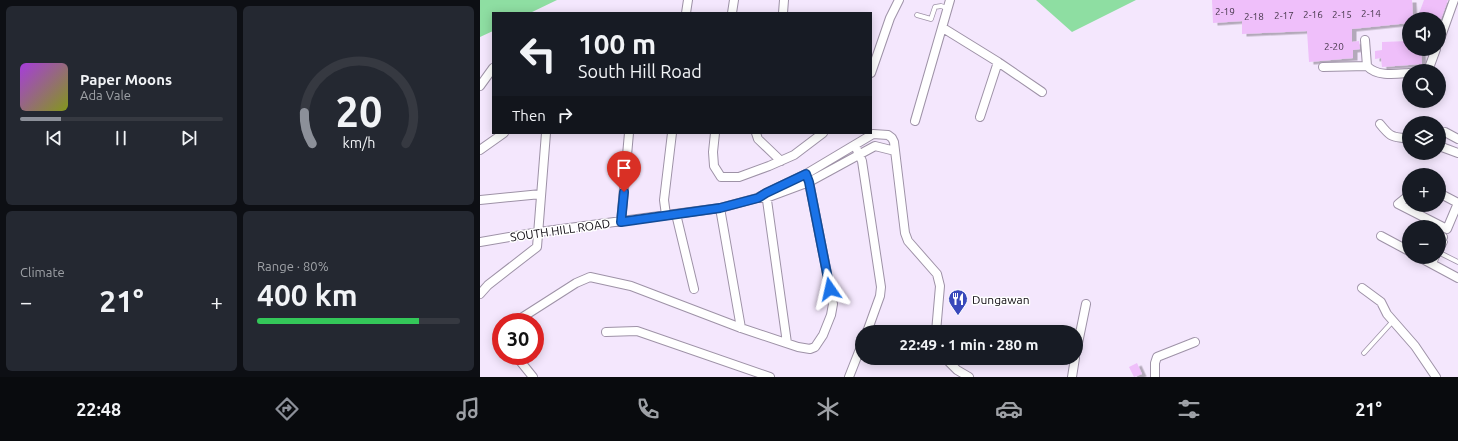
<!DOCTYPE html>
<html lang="en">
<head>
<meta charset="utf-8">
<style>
	:root { --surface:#171b24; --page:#242831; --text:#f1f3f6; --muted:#9ea1a6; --line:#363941; --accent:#8c9099 }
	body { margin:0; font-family:Ubuntu,sans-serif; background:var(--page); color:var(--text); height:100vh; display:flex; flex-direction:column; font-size:15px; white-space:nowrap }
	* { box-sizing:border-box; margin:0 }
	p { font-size:13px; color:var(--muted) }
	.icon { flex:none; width:22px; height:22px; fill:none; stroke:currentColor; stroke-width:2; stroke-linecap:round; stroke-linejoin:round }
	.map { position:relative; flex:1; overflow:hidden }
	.sheet { display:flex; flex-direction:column; gap:6px; padding:6px; background:#0d0f14; width:480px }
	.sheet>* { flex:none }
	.hud { position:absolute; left:12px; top:12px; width:380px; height:122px; border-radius:0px; box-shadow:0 2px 10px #0003; background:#171b24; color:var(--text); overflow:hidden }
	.tools { position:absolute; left:922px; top:12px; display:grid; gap:8px }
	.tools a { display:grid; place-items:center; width:44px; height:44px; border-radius:50%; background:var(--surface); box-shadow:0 2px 10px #0003; font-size:20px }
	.speed { position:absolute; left:12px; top:313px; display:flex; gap:8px; font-size:20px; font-weight:700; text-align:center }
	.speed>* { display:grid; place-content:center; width:52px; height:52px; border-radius:50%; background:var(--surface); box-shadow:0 2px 10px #0003; line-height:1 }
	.speed .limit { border:6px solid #d22; background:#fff; color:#111 }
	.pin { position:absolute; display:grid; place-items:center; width:34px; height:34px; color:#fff; margin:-41px -17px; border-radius:50% 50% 50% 0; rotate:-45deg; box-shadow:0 0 4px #0007 }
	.pin .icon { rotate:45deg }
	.me { position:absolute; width:44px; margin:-22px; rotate:349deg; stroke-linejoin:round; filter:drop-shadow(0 0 3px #0008) }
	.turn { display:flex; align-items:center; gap:14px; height:84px; padding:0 20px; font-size:18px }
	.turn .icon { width:52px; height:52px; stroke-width:2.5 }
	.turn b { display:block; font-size:28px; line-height:34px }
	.then { display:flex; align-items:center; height:38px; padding:0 20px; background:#0003; gap:8px; font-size:15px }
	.big { font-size:30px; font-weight:600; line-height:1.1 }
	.sheet .tile { flex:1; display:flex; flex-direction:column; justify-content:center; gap:6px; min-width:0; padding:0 14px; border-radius:6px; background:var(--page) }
	.sheet .dial { align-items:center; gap:0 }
	.dial svg { height:104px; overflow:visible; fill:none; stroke:var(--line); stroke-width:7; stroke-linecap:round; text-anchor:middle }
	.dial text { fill:var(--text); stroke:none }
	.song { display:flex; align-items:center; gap:12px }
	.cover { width:48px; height:48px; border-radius:6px; background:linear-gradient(135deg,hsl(280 70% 55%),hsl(70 70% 35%)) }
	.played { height:4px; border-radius:2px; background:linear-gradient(90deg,var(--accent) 20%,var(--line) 20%) }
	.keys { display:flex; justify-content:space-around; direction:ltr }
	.heat { display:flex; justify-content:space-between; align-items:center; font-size:22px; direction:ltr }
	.charge { height:6px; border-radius:3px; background:linear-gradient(90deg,#34c759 80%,var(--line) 0) }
	.sheet .tiles { flex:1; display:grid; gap:6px; grid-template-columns:repeat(2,1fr) }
	.trip { position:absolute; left:375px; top:325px; width:228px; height:40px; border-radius:20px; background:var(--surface); box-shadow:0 2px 10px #0003; font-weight:600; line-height:40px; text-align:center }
	.tab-bar { display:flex; height:64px; justify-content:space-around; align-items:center; background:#090b0e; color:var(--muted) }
	.tab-bar .icon { width:28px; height:28px }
	.tab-bar .active { color:var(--accent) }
	.tab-bar b { font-size:18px; color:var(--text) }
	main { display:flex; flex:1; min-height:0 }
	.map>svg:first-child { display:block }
</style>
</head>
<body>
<main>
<section class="sheet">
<div class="tiles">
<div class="tile">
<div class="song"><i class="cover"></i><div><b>Paper Moons</b><p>Ada Vale</p></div></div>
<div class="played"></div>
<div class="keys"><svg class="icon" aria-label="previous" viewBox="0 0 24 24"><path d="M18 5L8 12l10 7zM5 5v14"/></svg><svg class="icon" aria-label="pause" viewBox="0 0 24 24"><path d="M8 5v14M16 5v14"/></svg><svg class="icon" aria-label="next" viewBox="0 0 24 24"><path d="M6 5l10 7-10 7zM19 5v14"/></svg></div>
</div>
<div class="tile dial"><svg viewBox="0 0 100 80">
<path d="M14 69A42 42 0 1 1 86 69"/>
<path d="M14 69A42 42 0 0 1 8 45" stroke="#8c9099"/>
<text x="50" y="56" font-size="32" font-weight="700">20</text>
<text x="50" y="72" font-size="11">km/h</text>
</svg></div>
<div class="tile"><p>Climate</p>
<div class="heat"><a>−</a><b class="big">21°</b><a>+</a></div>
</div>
<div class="tile"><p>Range · 80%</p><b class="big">400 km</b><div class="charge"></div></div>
</div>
</section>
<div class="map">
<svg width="978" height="377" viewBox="0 0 978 377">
	<defs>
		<filter id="shadow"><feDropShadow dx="4.5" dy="2.5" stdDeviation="0" flood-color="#0004"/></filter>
	</defs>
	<rect width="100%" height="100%" fill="#f4e7fd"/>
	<path fill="#8edea2" d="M0,0H77L50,13H13V31L0,37Z
		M556,0H656L592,32Z"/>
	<path fill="#efbffa" filter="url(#shadow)" d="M732,0H932L933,19H929V23L872,29V42L879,41L880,49L873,50V58L829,62L827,31L762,34V21L733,23Z
		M944,0H968L961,19H937Z
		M929,41V49H941L942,64L902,67L901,58L895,59V51L902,50V42Z
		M657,363L662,374L654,377L649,367Z"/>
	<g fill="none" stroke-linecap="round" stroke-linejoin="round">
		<defs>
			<path id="service" d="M437,15L451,19L455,7L461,6L467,8
				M960,253L978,262
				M959,254L965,242
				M954,264L957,257
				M884,353L913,321"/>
			<path id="minor" d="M206,13L208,0
				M252,13L254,0
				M303,13L304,0
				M463,28L518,62L562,92
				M885,40L887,66C897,77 916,74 929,73
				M959,42L974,0
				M843,67L887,66
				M943,71L949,68L956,49
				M391,73L410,18L419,0
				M0,86L13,68
				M500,117L518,62
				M435,121L470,0
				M900,124C912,139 912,136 929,139
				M965,132L978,139
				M235,133L233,152L234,166L241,177H259L289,166L314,155L343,133
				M276,133L278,139L301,161
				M959,146L978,153
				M0,150L24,133
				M377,150L382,161L401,287L400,296L387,332
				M286,193L307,343
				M929,195L918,204L967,229L978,203L959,193
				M277,198L286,193L326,174L393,134L408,135L412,138L414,142L425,233L428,241L457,274L460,286L456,332
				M0,200L61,194
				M240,208L261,328
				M196,214L214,289
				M186,215L184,200L192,133
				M141,222L149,133
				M901,236L929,251
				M0,242L59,232L240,208L277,198H286L329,182L395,146L415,151
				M959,244L963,237
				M939,257L978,278
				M882,288L901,302L907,314L935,346L956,377
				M0,294L8,285L57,247L66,133
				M35,322L96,283L110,277L151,286L261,328L318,347L330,349L335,347L343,335L351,315L353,304L329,182L326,174
				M126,332L157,331L290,377
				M596,353L606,304
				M36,356L53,377
				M465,358L477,370L489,377
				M369,377L382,344
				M592,377L595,358
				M675,377V363L677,357L715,342"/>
		</defs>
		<use href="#service" stroke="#9e92a7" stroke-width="5.5"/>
		<use href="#minor" stroke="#9e92a7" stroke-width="10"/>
		<use href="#service" stroke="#fff" stroke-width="4"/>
		<use href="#minor" stroke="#fff" stroke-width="8"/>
	</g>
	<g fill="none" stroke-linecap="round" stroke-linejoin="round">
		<defs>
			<path id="route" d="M144,192L141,222L240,208L278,198L286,193L326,174L329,182L350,289"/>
		</defs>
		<use href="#route" stroke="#114b97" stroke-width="10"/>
		<use href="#route" stroke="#1a73e8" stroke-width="7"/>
	</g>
	<defs>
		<symbol id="restaurant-pin" viewBox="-11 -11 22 30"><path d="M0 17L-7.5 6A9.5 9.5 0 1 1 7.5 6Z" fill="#3848bb" stroke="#fff"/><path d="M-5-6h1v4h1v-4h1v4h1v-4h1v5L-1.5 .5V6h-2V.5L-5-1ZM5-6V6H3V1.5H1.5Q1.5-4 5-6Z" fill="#fff"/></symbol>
	</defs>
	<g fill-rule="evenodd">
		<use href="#restaurant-pin" x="467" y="288" width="22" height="30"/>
	</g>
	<g text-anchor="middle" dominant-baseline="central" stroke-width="3" stroke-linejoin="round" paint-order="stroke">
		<g font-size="10" fill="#47384c">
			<text x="745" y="11">2-19</text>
			<text x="891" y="13">2-14</text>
			<text x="833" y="14">2-16</text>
			<text x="862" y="14">2-15</text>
			<text x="804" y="15">2-17</text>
			<text x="774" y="16">2-18</text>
			<text x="854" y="46">2-20</text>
		</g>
		<g font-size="12" fill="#0f0b12" stroke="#fff">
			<text transform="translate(80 230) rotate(-8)">SOUTH HILL ROAD</text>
		</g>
		<g font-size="12" fill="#0f0b12" stroke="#fff" text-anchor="start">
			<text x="492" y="299">Dungawan</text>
		</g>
	</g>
</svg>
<div class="tools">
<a><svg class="icon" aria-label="sound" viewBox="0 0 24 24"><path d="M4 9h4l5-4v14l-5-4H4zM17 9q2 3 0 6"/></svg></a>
<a><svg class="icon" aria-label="search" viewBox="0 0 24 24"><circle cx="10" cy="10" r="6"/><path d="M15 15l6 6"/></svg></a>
<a><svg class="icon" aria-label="layers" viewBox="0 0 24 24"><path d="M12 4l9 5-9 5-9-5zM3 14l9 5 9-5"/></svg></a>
<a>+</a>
<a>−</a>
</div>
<div class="speed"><div class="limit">30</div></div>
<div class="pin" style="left:144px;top:192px;background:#d93025"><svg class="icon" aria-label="arrive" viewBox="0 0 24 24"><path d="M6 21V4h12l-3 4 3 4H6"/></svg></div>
<svg class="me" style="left:350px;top:289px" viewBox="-20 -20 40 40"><path d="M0-17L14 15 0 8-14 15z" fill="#1a73e8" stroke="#fff" stroke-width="4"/></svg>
<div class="trip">22:49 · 1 min · 280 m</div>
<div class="hud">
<div class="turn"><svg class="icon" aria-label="left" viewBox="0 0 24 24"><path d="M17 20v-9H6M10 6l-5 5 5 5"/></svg><div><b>100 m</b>South Hill Road</div></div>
<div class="then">Then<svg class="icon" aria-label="right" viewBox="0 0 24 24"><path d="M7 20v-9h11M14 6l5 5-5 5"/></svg></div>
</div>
</div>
</main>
<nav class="tab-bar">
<b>22:48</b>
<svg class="icon active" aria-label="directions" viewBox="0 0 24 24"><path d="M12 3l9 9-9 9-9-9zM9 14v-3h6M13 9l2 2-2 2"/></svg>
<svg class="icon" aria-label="music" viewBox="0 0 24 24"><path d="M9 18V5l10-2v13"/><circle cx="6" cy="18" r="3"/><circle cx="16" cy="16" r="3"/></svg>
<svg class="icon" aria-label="phone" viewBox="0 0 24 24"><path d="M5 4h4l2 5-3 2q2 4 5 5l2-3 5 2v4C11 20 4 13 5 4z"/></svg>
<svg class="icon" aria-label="climate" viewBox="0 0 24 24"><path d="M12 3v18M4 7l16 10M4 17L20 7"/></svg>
<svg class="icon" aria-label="car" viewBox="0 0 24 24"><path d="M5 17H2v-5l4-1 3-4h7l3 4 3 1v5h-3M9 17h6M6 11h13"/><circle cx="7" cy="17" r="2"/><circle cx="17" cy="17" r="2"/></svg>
<svg class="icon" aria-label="filters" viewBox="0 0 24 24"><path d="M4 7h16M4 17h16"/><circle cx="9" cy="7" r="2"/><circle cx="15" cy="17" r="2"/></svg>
<b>21°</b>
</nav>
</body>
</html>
